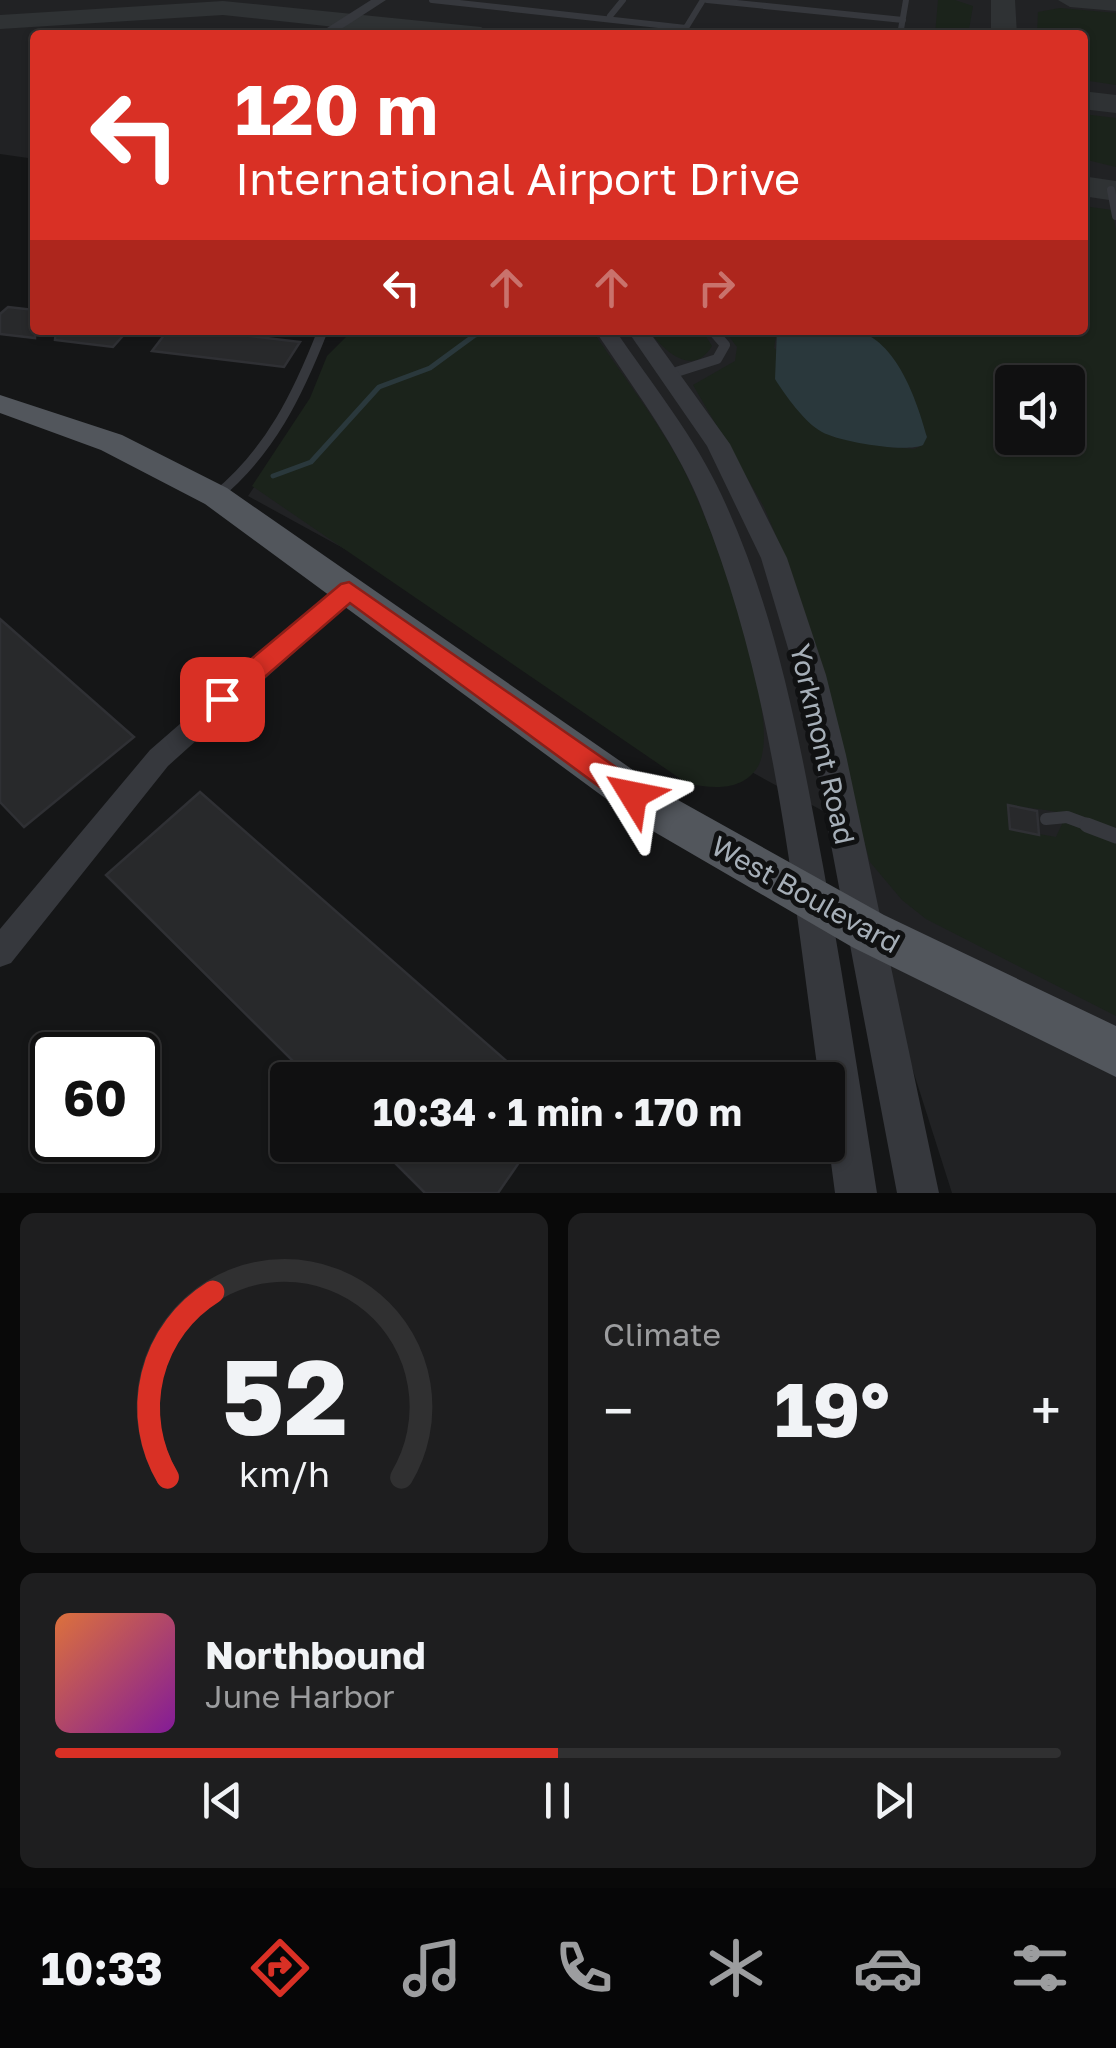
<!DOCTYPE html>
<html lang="en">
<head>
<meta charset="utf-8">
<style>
	:root { --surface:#101011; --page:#1e1e1f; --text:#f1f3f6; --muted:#9c9d9f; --line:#303031; --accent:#d93025 }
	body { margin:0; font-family:"Golos Text",sans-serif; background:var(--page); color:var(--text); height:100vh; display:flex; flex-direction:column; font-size:38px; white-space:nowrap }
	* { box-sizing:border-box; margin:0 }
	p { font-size:32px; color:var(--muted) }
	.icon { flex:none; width:55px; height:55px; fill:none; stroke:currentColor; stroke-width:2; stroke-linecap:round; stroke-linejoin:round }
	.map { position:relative; height:1193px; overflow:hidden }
	.sheet { display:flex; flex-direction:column; gap:20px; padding:20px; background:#090909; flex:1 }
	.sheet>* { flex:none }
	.hud { position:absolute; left:30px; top:30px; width:1058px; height:305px; border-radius:10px; box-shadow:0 2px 8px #0004,0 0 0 2px var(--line); background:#d93025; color:#fff; overflow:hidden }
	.fabs { position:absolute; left:995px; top:365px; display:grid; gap:20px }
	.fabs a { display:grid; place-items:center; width:90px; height:90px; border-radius:10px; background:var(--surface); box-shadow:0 2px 8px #0004,0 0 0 2px var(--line); font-size:50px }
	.speed { position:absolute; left:30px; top:1032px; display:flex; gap:20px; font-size:50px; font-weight:700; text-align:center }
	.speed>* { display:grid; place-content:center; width:130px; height:130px; border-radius:50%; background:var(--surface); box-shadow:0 2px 8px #0004,0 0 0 2px var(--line); line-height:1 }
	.speed .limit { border:5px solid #111; border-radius:15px; background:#fff; color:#111 }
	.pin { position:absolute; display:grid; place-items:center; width:85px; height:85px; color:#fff; margin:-42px; border-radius:20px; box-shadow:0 5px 15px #0006 }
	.me { position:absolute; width:110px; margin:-55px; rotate:305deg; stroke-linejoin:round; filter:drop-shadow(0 0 8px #0008) }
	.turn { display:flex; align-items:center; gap:35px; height:210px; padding:0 40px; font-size:45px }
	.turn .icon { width:130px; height:130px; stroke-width:2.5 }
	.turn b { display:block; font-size:70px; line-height:85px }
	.lanes { display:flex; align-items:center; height:95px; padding:0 40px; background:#0003; justify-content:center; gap:50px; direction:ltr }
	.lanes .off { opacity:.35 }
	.big { font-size:75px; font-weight:700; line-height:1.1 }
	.sheet .tile { flex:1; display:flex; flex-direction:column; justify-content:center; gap:15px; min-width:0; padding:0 35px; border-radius:15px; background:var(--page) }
	.sheet .dial { align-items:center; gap:0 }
	.dial svg { height:260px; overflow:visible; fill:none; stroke:var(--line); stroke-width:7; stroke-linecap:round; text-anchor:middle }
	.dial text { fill:var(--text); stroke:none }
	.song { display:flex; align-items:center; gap:30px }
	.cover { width:120px; height:120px; border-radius:15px; background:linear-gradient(135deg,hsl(20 70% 55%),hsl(290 70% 35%)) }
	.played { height:10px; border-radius:5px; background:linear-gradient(90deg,var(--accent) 50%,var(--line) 50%) }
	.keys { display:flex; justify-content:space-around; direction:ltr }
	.heat { display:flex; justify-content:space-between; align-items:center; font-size:55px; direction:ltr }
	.sheet .tiles { flex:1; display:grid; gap:20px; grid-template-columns:1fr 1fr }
	.tile:last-child { grid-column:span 2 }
	.trip { position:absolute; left:270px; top:1062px; width:575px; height:100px; border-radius:10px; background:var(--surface); box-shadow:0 2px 8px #0004,0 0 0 2px var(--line); font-weight:700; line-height:100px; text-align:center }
	.menu { display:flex; height:160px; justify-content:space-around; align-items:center; background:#060607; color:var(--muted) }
	.menu .icon { width:70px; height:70px }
	.menu .selected { color:var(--accent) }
	.menu b { font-size:45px; color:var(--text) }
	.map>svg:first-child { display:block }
</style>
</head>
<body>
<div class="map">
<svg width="1116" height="1193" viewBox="0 0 1116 1193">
	<rect width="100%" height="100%" fill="#151617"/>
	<path fill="#212224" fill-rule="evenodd" d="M0,0H1116V1193H952L832,816L248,496L351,346L354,330H1082V35H35V159L0,154ZM1012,382H1068V438H1012Z"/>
	<path fill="#1b231b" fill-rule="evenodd" d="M938,0H955L973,6L968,35H935Z
		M1060,8L1116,13V85L1083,80L1082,35H1037L1038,12Z
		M1083,114L1116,118V167L1083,159Z
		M1083,206L1112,210L1116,230V830C1077,815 1050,809 1008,806L1011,829L1056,837L1063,822L1116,841V1016L926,919L902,900L870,862L785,557L764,507L693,385L735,361L737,347L724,330H777L774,348L890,447L914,449L923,445C918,399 900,350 855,330H1082ZM1012,382H1068V438H1012Z
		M353,330H592C620,372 652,413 677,457C705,505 788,721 757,768C741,792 712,788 688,784L252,486L310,398L327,356Z
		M648,330H702L712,346C692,379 663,349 648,330Z"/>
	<path fill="#2a383c" d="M777,330C801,330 832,325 855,330C897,340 917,401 927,437L923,445C906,453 840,442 822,432C805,423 785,395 775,379Z"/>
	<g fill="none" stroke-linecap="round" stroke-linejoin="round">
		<path stroke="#2a383c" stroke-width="5" d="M273,476L311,462L379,387L430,368L475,335L492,330"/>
		<path fill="#2f3234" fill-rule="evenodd" d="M991,0H1015L1017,35H991Z
			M1058,0H1116V11L1070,7Z
			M223,1L481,27L494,35H409L223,15L0,29V15Z
			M1082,91L1116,95V113L1082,109Z
			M1082,176L1116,181V201L1082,196Z"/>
	</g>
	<path fill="#28292b" stroke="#2f3034" stroke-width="2.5" d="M8,307L35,310V338L0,334V314Z
		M56,330H128L113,347L55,340Z
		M168,330H198L300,342L284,367L152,351Z
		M0,619L134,737L24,827L0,802Z
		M200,792L528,1080H312L106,875Z
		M1008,805L1037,811L1039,835L1010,829Z
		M377,1145H531L498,1193H425Z"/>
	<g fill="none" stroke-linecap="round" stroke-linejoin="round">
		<path stroke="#36383d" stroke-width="6" d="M432,0L686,28
			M707,0L903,20
			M610,16L623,0
			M684,31L703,0
			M900,35L906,0"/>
		<path stroke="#36383d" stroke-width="8" d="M1111,190L1116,216"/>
		<path stroke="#36383d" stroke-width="10" d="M670,374L717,359L725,345L712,330
			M216,496C270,452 298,394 323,330"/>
		<path stroke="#36383d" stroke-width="12" d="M1046,819L1067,817L1094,827"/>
		<path stroke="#36383d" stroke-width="15" d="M1087,825L1116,836"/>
		<path fill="#36383d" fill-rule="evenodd" d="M349,581L357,584L360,590L357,596L168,766L11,963L0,967V929L150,750L341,584Z"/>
		<path fill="#36383d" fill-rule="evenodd" d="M371,0H386L332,35H316Z
			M595,330H615C652,384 695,437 722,496C770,599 793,707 814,818C838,942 857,1068 877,1193H835L828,1140V1080H819C792,884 774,683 698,499C673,439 630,384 595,330Z
			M627,330H648L730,444L787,558L826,675L846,755L939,1193H897L814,755L796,675L761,558L707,446Z"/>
		<path fill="#52565c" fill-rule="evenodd" d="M0,395L122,435L227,488L669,795L884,915L1116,1026V1077L852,947L639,823L205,504L101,450L0,413Z"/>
	</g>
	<path fill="#d93025" stroke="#8d1f18" stroke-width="2.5" d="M349,582L643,786L646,795L643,804L633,807L623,804L350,603L231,706L222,709L213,706L209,699L213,691L341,584Z"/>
	<g text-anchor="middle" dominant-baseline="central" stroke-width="10" stroke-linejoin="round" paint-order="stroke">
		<g font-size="28" fill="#a6afb8" stroke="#101112">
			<text transform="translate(823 744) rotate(77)">Yorkmont Road</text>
			<text transform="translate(806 894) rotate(29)">West Boulevard</text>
		</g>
	</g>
</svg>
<div class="fabs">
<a><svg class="icon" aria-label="sound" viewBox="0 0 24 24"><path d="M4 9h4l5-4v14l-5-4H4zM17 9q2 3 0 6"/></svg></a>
</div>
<div class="speed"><div class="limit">60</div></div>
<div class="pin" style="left:222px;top:699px;background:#d93025"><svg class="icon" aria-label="arrive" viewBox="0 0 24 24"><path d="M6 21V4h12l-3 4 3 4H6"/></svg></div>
<svg class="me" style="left:633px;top:795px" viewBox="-20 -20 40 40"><path d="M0-17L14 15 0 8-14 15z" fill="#d93025" stroke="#fff" stroke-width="4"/></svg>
<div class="trip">10:34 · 1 min · 170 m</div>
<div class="hud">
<div class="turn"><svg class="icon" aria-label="left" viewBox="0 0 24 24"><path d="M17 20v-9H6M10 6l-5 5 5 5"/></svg><div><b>120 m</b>International Airport Drive</div></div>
<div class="lanes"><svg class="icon" aria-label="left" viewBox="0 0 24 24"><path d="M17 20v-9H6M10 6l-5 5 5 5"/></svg><svg class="icon off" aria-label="ahead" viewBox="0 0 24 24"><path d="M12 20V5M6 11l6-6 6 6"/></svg><svg class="icon off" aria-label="ahead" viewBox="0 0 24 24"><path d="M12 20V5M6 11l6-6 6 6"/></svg><svg class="icon off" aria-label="right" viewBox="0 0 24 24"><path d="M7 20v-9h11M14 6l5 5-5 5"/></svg></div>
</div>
</div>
<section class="sheet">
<div class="tiles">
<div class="tile dial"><svg viewBox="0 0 100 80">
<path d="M14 69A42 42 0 1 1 86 69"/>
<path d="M14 69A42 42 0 0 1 28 12" stroke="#d93025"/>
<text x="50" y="56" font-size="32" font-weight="700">52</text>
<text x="50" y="72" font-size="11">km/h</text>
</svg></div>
<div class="tile"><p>Climate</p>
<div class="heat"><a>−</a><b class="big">19°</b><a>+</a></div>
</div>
<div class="tile">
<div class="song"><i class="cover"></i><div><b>Northbound</b><p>June Harbor</p></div></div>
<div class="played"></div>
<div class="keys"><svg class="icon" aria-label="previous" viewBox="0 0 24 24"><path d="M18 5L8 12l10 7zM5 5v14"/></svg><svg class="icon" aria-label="pause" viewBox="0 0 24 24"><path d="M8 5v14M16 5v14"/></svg><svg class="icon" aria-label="next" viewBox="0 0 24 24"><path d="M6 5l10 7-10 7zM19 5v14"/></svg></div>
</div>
</div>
</section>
<nav class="menu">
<b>10:33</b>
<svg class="icon selected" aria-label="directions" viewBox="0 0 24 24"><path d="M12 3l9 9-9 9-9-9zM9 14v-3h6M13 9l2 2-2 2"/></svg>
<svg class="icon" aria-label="music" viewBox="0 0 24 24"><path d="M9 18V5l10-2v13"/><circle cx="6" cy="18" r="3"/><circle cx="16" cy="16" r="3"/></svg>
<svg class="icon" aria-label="phone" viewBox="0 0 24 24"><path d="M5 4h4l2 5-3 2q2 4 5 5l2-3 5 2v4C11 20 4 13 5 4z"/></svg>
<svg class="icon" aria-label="climate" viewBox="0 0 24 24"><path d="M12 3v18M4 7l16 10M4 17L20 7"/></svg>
<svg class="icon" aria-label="car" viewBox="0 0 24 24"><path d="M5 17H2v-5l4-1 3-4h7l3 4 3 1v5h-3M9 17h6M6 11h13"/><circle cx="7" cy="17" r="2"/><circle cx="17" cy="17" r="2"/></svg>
<svg class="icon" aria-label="filters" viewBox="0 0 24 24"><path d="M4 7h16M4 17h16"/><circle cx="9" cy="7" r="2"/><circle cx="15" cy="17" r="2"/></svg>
</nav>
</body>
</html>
